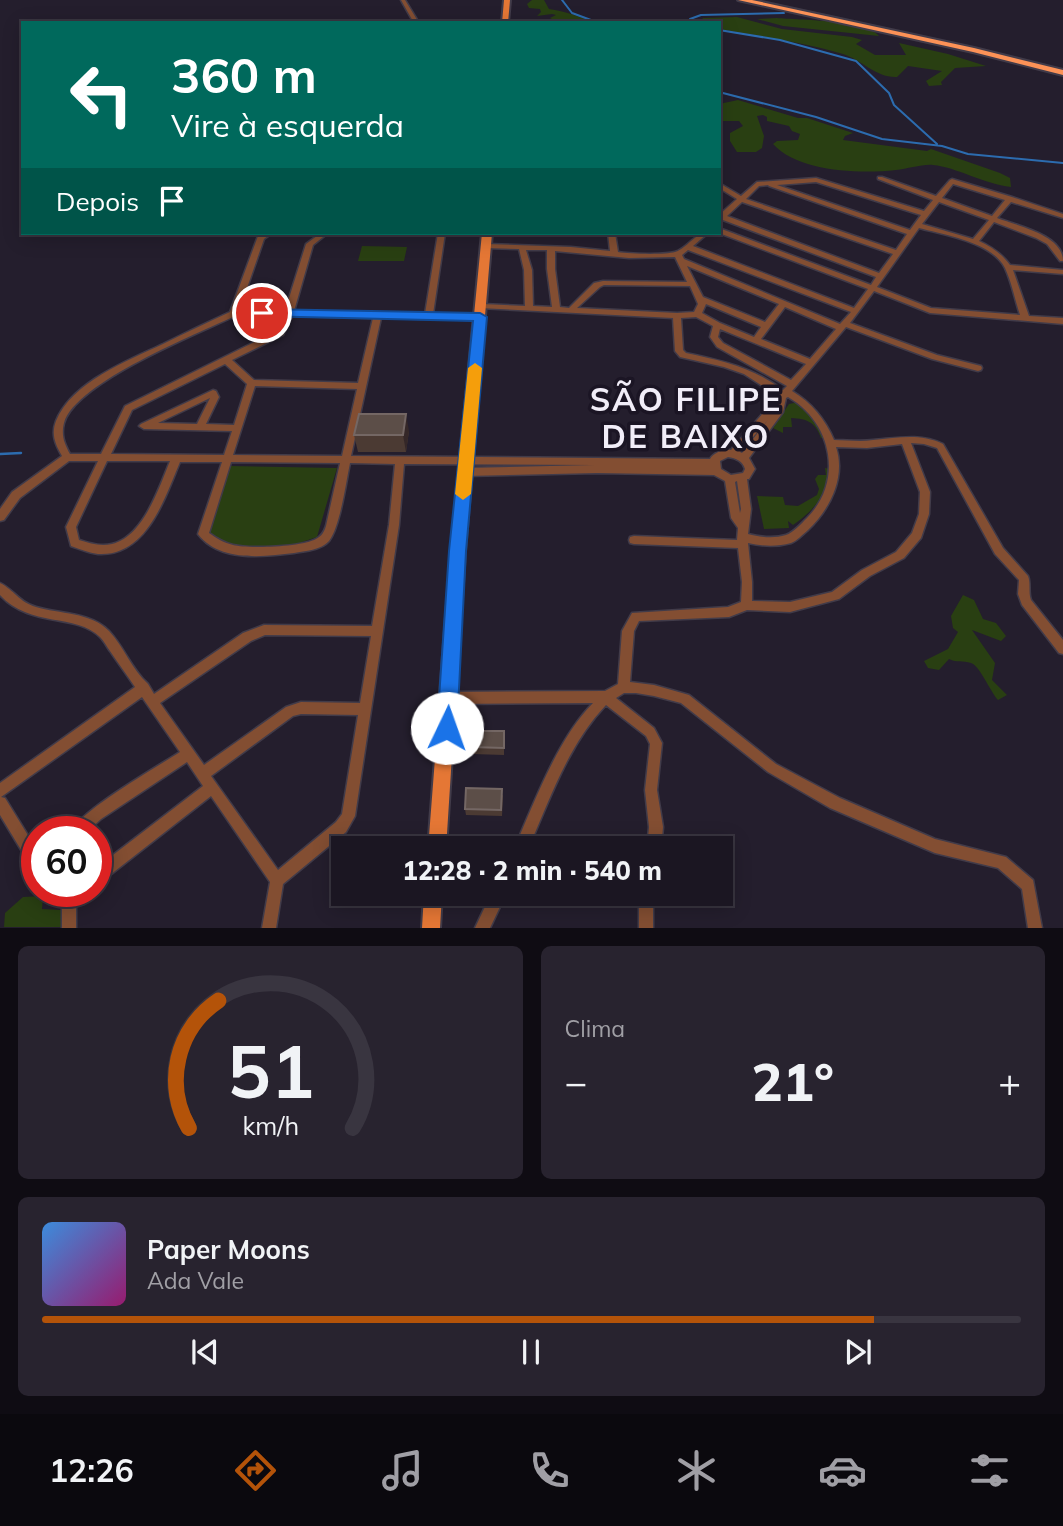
<!DOCTYPE html>
<html lang="pt">
<head>
<meta charset="utf-8">
<style>
	:root { --surface:#1b1622; --page:#28232f; --text:#f1f3f6; --muted:#a09fa5; --line:#393540; --accent:#b45309 }
	body { margin:0; font-family:Mulish,sans-serif; background:var(--page); color:var(--text); height:100vh; display:flex; flex-direction:column; font-size:26px; white-space:nowrap }
	* { box-sizing:border-box; margin:0 }
	p { font-size:23px; color:var(--muted) }
	.icon { flex:none; width:38px; height:38px; fill:none; stroke:currentColor; stroke-width:2; stroke-linecap:round; stroke-linejoin:round }
	.map { position:relative; height:928px; overflow:hidden }
	.sheet { display:flex; flex-direction:column; gap:18px; padding:18px; background:#0f0c13; flex:1 }
	.sheet>* { flex:none }
	.hud { position:absolute; left:21px; top:21px; width:700px; height:214px; border-radius:0px; box-shadow:0 4px 18px #0003,0 0 0 2px var(--line); background:#00695c; color:#fff; overflow:hidden }
	.speed { position:absolute; left:21px; top:816px; display:flex; gap:14px; font-size:35px; font-weight:700; text-align:center }
	.speed>* { display:grid; place-content:center; width:91px; height:91px; border-radius:50%; background:var(--surface); box-shadow:0 4px 18px #0003,0 0 0 2px var(--line); line-height:1 }
	.speed .limit { border:10px solid #d22; background:#fff; color:#111 }
	.pin { position:absolute; display:grid; place-items:center; width:60px; height:60px; color:#fff; margin:-30px; border:4px solid #fff; border-radius:50%; box-shadow:0 2px 7px #0007 }
	.me { position:absolute; width:77px; margin:-38px; rotate:3deg; stroke-linejoin:round; filter:drop-shadow(0 0 5px #0008) }
	.turn { display:flex; align-items:center; gap:24px; height:147px; padding:0 35px; font-size:32px }
	.turn .icon { width:91px; height:91px; stroke-width:2.5 }
	.turn b { display:block; font-size:49px; line-height:60px }
	.then { display:flex; align-items:center; height:66px; padding:0 35px; background:#0003; gap:14px; font-size:26px }
	.big { font-size:52px; font-weight:800; line-height:1.1 }
	.sheet .widget { flex:1; display:flex; flex-direction:column; justify-content:center; gap:10px; min-width:0; padding:0 24px; border-radius:10px; background:var(--page) }
	.sheet .dial { align-items:center; gap:0 }
	.dial svg { height:182px; overflow:visible; fill:none; stroke:var(--line); stroke-width:7; stroke-linecap:round; text-anchor:middle }
	.dial text { fill:var(--text); stroke:none }
	.song { display:flex; align-items:center; gap:21px }
	.cover { width:84px; height:84px; border-radius:10px; background:linear-gradient(135deg,hsl(210 70% 55%),hsl(320 70% 35%)) }
	.played { height:7px; border-radius:4px; background:linear-gradient(90deg,var(--accent) 85%,var(--line) 85%) }
	.keys { display:flex; justify-content:space-around; direction:ltr }
	.heat { display:flex; justify-content:space-between; align-items:center; font-size:38px; direction:ltr }
	.sheet .tiles { flex:1; display:grid; gap:18px; grid-template-columns:1fr 1fr }
	.widget:last-child { grid-column:span 2 }
	.trip { position:absolute; left:331px; top:836px; width:402px; height:70px; border-radius:0px; background:var(--surface); box-shadow:0 4px 18px #0003,0 0 0 2px var(--line); font-weight:800; line-height:70px; text-align:center }
	.dock { display:flex; height:112px; justify-content:space-around; align-items:center; background:#0b090e; color:var(--muted) }
	.dock .icon { width:49px; height:49px }
	.dock .selected { color:var(--accent) }
	.dock b { font-size:32px; color:var(--text) }
	.map>svg:first-child { display:block }
</style>
</head>
<body>
<div class="map">
<svg width="1063" height="928" viewBox="0 0 1063 928">
	<rect width="100%" height="100%" fill="#241e2d"/>
	<path fill="#293f12" d="M532,0H544L549,9C565,11 580,17 596,23H553L555,21L550,18L556,15L552,14L537,16L541,12L540,9L529,8L527,4Z
		M737,17L782,29L852,37L862,40L856,44L875,55H906L899,43L948,54L986,66L955,68L941,82L942,85L929,86L926,81L942,71L908,66L897,77C876,78 862,60 843,54C802,42 760,36 719,29V23H699L703,18Z
		M777,18C797,20 868,20 879,36L783,26L757,19Z
		M738,100L798,118H807L853,133L845,136L843,140L927,151L931,149L1000,173L1010,178L1011,187C984,184 956,167 933,165C922,164 908,169 896,170C860,174 798,172 773,144L777,141L798,140L800,134L792,131L789,126L767,121V117L763,115L757,116L764,136L762,148L756,152H737L730,141V133L743,126L739,121H719V104Z
		M362,246L407,247L404,261H358Z
		M799,402L815,418L825,438H821C815,422 808,419 791,418L792,427H783V433L773,428L789,404Z
		M230,466L337,468L317,537L284,548H235L205,532Z
		M825,468L830,469C828,495 814,510 793,525L788,521L789,528L764,529L757,496L783,497L785,505L798,506L817,495L819,489L815,479L818,475H826Z
		M963,595L974,600L983,619L996,623L1006,636L1001,641L972,630L995,663L992,680L1007,695L998,700C990,691 980,666 971,663C963,660 957,663 949,659L939,670L928,668L924,661L948,649L958,632L953,628L951,616Z
		M43,896L42,909L61,910V927H4L5,913L23,897Z"/>
	<g fill="none" stroke-linecap="round" stroke-linejoin="round">
		<path stroke="#2c6caf" stroke-width="2" d="M562,0L572,13L599,23
			M693,23L690,19L701,15L784,13
			M719,30L780,40L856,61L889,93L894,105L937,144
			M719,92L816,117L882,139L942,146L968,154L1063,163"/>
		<path stroke="#2c6caf" stroke-width="2.5" d="M0,454L21,453"/>
		<defs>
			<path id="minor" d="M401,0H405L419,23H414Z
				M446,21H516L518,23H444Z
				M878,177H882L936,196L950,180L952,179L1012,197L1063,214V218L1011,202L997,218C1018,226 1063,235 1063,261H1060L1047,244L1036,238L994,222L979,241C992,247 1002,254 1010,265L1063,270V274L1013,270L1029,316L1063,318V324L930,313L874,291L850,323L937,355L981,366L982,368L981,370L978,371L932,359L846,327L792,391C812,403 825,419 834,440C847,440 860,442 873,440C898,438 920,433 943,444L1003,548L1028,576C1031,583 1028,592 1031,600L1063,640V654L1059,653L1022,605L1018,594L1019,580L995,554L937,448L924,444L911,443L930,492L929,514L921,538L904,558L870,576L839,599L790,612L747,610L729,617L639,621L634,631L630,682L654,685L689,695L776,764L840,798L935,839L1006,857L1033,880L1042,928H1028L1022,889L998,868L935,853L830,808L768,772L681,703L654,696L636,693H624L616,698L654,728L662,743L657,790L663,827L661,849H647L649,827L645,790L650,744L646,736L606,705C568,745 550,799 528,849H514C534,803 558,738 593,703L449,704L445,702L443,698L445,694L449,692L605,691L618,684L622,631L632,613L728,607L741,602L742,582L738,548L634,544L630,543L629,540L630,537L634,536L737,540L738,528L731,518L725,481L714,475L597,473L465,476L462,475L460,472L462,469L465,468L594,465L404,464L399,525L355,816L346,832L283,884L276,928H262L270,882L211,796L101,882L96,884V868L203,786L187,762L101,819L88,831H72C81,810 157,767 180,752L142,697L1,797L5,798L37,850V870L32,868L0,815V783L135,687C127,675 118,663 110,651C107,647 104,641 100,637C76,613 30,628 0,595V583C14,590 19,602 36,607C59,614 91,612 109,631C124,647 132,670 148,684L154,694L243,633L264,625L372,626L389,525L395,464L350,463C346,482 340,527 329,541C321,550 305,551 294,553C263,557 219,562 198,534L222,462H180C165,497 147,557 98,554C89,553 80,549 71,546L66,527L98,461H69L20,498L4,520L0,521V509L12,492L62,456C55,444 51,434 56,421C72,382 127,361 163,344C185,333 208,322 230,312L258,236L264,233H272L264,239L239,311H285L306,244L321,233H328L313,245L294,311L425,314L438,233H445L433,314H480L484,317L480,320L381,318L351,456L710,459C713,453 724,449 731,450L778,396L744,374L724,367L680,357L675,351L673,318L479,308V304H482L525,306L524,270L519,249L486,248L482,246L486,244L571,247L610,251L608,233H615L618,252C629,254 665,255 675,252C688,248 694,233 708,233L693,246L854,308L868,289L719,233V228L871,285L876,277L723,220L719,222V215L737,199L719,188V183L741,196L757,182L816,178L924,211L933,200L878,179ZM816,182L921,215L910,230L777,185ZM953,184L1005,200L992,216L942,198ZM768,185L769,186L907,234L896,250L746,199L759,186ZM742,202L893,254L879,273L727,216ZM939,202L989,220L973,239L922,224ZM919,228C945,235 992,242 1005,268C1012,283 1015,300 1020,315L931,308L877,287ZM526,250H547V269L552,307L533,306L532,270ZM688,250L851,312L840,324L684,259L682,255ZM555,251L629,258L675,257L687,282L603,281L594,283L569,308L560,307L555,269ZM687,266L779,304L765,322L703,297ZM604,285L690,286L698,304L694,312L677,313L577,308L600,287ZM706,304L761,327L754,337L720,323L702,313ZM785,307L836,329L810,359L761,339ZM235,316H283L277,331L125,406L101,454H70C64,443 61,435 64,423C76,382 197,334 235,316ZM292,316L373,318L358,383L254,380L232,360L283,335ZM696,317L713,326L710,337L717,347L787,386L783,390C752,367 723,361 686,353L683,350L681,318ZM720,329L806,364L791,380L723,343L718,337ZM225,364L247,384L234,425L206,424L219,397L216,391L213,390L141,424L139,426L144,429L232,431L224,455L111,454L132,410ZM255,386L357,389L342,456L233,455ZM788,397C832,422 844,481 807,518C801,524 793,533 786,535C773,539 760,537 748,534L751,509L747,479H749L755,469L749,458L783,412L786,398ZM210,398L197,424L158,423ZM768,420L742,453L740,452ZM902,444L920,492L919,514L912,533L896,552L862,570L832,592L790,602L752,601V582L748,543C761,546 777,547 791,543C797,541 803,534 808,530C830,509 846,477 836,447L867,448ZM728,457C736,458 743,461 745,469L743,473L731,475L721,469L720,461ZM107,461H170C159,488 143,537 112,544C100,547 90,543 79,540L76,527ZM231,462L340,463L326,526C324,532 322,536 316,539C302,547 250,549 233,545C224,543 216,538 209,533ZM737,481L741,509L740,513L735,482ZM265,635L371,636L360,703L301,702L286,707L204,765L160,703L251,641ZM301,714L358,715L342,814L336,822L278,870L211,776L293,716Z
				M62,891H76V928H62Z
				M491,894H506L490,928H475Z
				M639,894H653V928H639Z"/>
			<path id="major" d="M504,0H510L508,23H502Z
				M482,233H492L465,552L446,849H428L451,552Z
				M424,894H442L440,928H422Z"/>
			<path id="highway" d="M738,0H752L974,48L1063,70V75L973,52Z"/>
		</defs>
		<use href="#minor" stroke="#413b49" stroke-width="3"/>
		<use href="#major" stroke="#413b49" stroke-width="4"/>
		<use href="#highway" stroke="#413b49" stroke-width="4"/>
		<use href="#minor" fill="#834e32" fill-rule="evenodd"/>
		<use href="#major" fill="#e57735" fill-rule="evenodd"/>
		<use href="#highway" fill="#fc9257" fill-rule="evenodd"/>
	</g>
	<path fill="#4b3a33" d="M409,431L406,452H358L354,435Z
		M504,731V755L472,754L471,747Z
		M503,795L502,816L466,815L465,809Z"/>
	<path fill="#342728" d="M406,414L409,431L406,452L403,435Z"/>
	<path fill="#5c4e48" stroke="#746764" stroke-width="2" d="M359,414H406L403,435H354Z
		M472,731H504V748L471,747Z
		M466,788L502,789L501,810L465,809Z"/>
	<path fill="#1a73e8" stroke="#114b97" stroke-width="2" d="M262,309L480,313L487,317L466,551L457,728L454,735L447,738L440,735L437,728L449,551L473,321L257,316L255,313Z"/>
	<path fill="#f59e0b" d="M475,363L482,368L471,494L463,500L455,494L468,368Z"/>
	<g text-anchor="middle" dominant-baseline="central" stroke-width="7" stroke-linejoin="round" paint-order="stroke">
		<g font-size="32" font-weight="bold" letter-spacing="2" fill="#f1edf8" stroke="#1b1524">
			<text x="686" y="399">SÃO FILIPE<tspan x="686" dy="37">DE BAIXO</tspan></text>
		</g>
	</g>
</svg>
<div class="speed"><div class="limit">60</div></div>
<div class="pin" style="left:262px;top:313px;background:#d93025"><svg class="icon" aria-label="arrive" viewBox="0 0 24 24"><path d="M6 21V4h12l-3 4 3 4H6"/></svg></div>
<svg class="me" style="left:447px;top:728px" viewBox="-20 -20 40 40"><circle r="19" fill="#fff"/><path d="M0-13L10 11 0 6-10 11z" fill="#1a73e8"/></svg>
<div class="trip">12:28 · 2 min · 540 m</div>
<div class="hud">
<div class="turn"><svg class="icon" aria-label="left" viewBox="0 0 24 24"><path d="M17 20v-9H6M10 6l-5 5 5 5"/></svg><div><b>360 m</b>Vire à esquerda</div></div>
<div class="then">Depois<svg class="icon" aria-label="arrive" viewBox="0 0 24 24"><path d="M6 21V4h12l-3 4 3 4H6"/></svg></div>
</div>
</div>
<section class="sheet">
<div class="tiles">
<div class="widget dial"><svg viewBox="0 0 100 80">
<path d="M14 69A42 42 0 1 1 86 69"/>
<path d="M14 69A42 42 0 0 1 27 13" stroke="#b45309"/>
<text x="50" y="56" font-size="32" font-weight="700">51</text>
<text x="50" y="72" font-size="11">km/h</text>
</svg></div>
<div class="widget"><p>Clima</p>
<div class="heat"><a>−</a><b class="big">21°</b><a>+</a></div>
</div>
<div class="widget">
<div class="song"><i class="cover"></i><div><b>Paper Moons</b><p>Ada Vale</p></div></div>
<div class="played"></div>
<div class="keys"><svg class="icon" aria-label="previous" viewBox="0 0 24 24"><path d="M18 5L8 12l10 7zM5 5v14"/></svg><svg class="icon" aria-label="pause" viewBox="0 0 24 24"><path d="M8 5v14M16 5v14"/></svg><svg class="icon" aria-label="next" viewBox="0 0 24 24"><path d="M6 5l10 7-10 7zM19 5v14"/></svg></div>
</div>
</div>
</section>
<nav class="dock">
<b>12:26</b>
<svg class="icon selected" aria-label="directions" viewBox="0 0 24 24"><path d="M12 3l9 9-9 9-9-9zM9 14v-3h6M13 9l2 2-2 2"/></svg>
<svg class="icon" aria-label="music" viewBox="0 0 24 24"><path d="M9 18V5l10-2v13"/><circle cx="6" cy="18" r="3"/><circle cx="16" cy="16" r="3"/></svg>
<svg class="icon" aria-label="phone" viewBox="0 0 24 24"><path d="M5 4h4l2 5-3 2q2 4 5 5l2-3 5 2v4C11 20 4 13 5 4z"/></svg>
<svg class="icon" aria-label="climate" viewBox="0 0 24 24"><path d="M12 3v18M4 7l16 10M4 17L20 7"/></svg>
<svg class="icon" aria-label="car" viewBox="0 0 24 24"><path d="M5 17H2v-5l4-1 3-4h7l3 4 3 1v5h-3M9 17h6M6 11h13"/><circle cx="7" cy="17" r="2"/><circle cx="17" cy="17" r="2"/></svg>
<svg class="icon" aria-label="filters" viewBox="0 0 24 24"><path d="M4 7h16M4 17h16"/><circle cx="9" cy="7" r="2"/><circle cx="15" cy="17" r="2"/></svg>
</nav>
</body>
</html>
